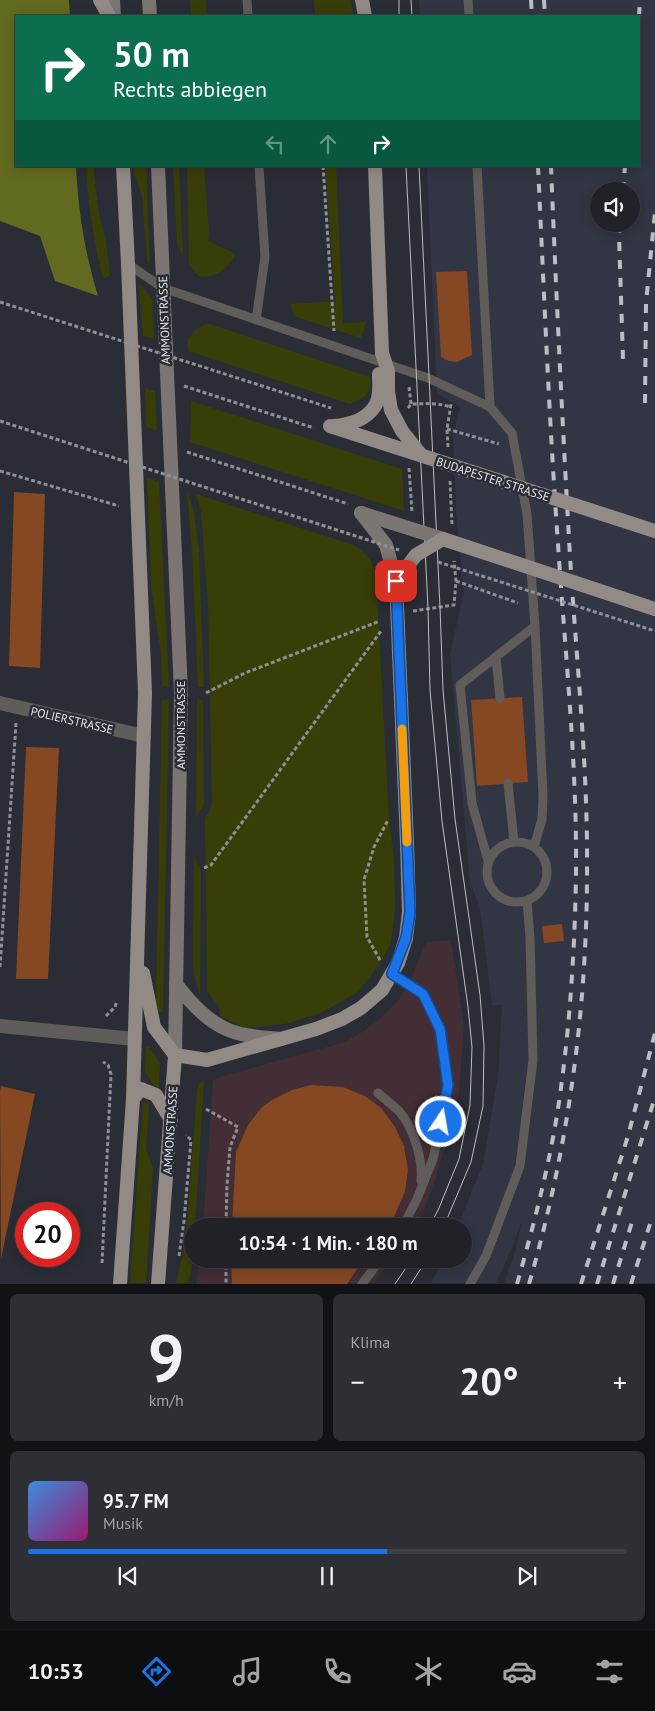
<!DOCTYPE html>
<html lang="de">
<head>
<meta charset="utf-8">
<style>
	:root { --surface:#202228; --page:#2d2f34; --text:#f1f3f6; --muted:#a2a4a8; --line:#3d3f45; --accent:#1a73e8 }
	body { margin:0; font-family:"PT Sans",sans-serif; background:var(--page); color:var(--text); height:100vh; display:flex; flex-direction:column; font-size:19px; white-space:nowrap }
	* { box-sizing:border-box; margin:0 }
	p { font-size:16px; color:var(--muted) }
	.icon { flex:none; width:28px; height:28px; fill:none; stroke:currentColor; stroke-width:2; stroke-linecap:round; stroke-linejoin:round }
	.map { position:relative; height:1284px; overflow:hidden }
	.sheet { display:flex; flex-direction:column; gap:10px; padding:10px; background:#121316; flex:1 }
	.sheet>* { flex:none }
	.top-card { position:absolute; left:15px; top:15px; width:625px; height:152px; border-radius:0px; box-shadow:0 2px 12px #0003,0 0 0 1px var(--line); background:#0b6e4f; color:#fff; overflow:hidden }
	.fabs { position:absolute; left:590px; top:182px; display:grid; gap:10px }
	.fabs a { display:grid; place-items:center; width:50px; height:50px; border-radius:50%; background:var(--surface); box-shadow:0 2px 12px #0003,0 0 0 1px var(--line); font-size:25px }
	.speed { position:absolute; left:15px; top:1202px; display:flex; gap:10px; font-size:25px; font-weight:700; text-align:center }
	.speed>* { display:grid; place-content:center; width:65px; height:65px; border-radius:50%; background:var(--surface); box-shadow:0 2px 12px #0003,0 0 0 1px var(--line); line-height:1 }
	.speed .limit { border:8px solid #d22; background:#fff; color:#111 }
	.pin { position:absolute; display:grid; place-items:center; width:42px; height:42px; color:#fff; margin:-21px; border-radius:10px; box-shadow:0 2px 8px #0006 }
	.me { position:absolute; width:55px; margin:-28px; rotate:12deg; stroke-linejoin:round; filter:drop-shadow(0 0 4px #0008) }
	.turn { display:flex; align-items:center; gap:18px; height:105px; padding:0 15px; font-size:22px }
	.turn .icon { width:65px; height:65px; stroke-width:2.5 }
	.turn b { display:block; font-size:35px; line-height:42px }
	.lanes { display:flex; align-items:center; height:48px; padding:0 15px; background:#0003; justify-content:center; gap:25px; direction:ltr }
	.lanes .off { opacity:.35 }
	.big { font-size:38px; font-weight:800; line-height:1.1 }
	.sheet .widget { flex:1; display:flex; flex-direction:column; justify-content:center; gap:8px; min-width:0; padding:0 18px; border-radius:8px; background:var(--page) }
	.sheet .dial { align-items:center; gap:0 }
	.dial b { font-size:65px; line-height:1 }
	.song { display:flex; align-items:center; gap:15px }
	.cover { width:60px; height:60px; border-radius:8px; background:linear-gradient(135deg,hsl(210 70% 55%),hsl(320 70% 35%)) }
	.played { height:5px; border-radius:2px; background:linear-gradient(90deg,var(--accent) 60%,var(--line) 60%) }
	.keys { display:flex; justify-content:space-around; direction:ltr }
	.heat { display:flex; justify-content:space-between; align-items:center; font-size:28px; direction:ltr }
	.sheet .tiles { flex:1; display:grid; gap:10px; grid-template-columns:1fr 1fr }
	.widget:last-child { grid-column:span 2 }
	.trip { position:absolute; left:184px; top:1218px; width:288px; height:50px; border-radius:25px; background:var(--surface); box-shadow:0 2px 12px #0003,0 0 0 1px var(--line); font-weight:800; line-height:50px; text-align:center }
	.dock { display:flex; height:80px; justify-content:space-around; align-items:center; background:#0d0e10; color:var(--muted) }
	.dock .icon { width:35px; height:35px }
	.dock .selected { color:var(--accent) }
	.dock b { font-size:22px; color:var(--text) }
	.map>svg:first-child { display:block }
</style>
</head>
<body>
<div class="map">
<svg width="655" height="1284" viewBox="0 0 655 1284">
	<rect width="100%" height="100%" fill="#2a2d35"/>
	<path fill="#422e34" d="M451,940L464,1026L458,1104L435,1180L420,1220L415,1226H203L213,1081L220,1077L345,1042L362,1032L379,1020L399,1000L412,977L426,942Z
		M201,1259H391L374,1283L196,1284Z"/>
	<path fill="#323644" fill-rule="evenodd" d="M419,0H655V1283H504L516,1249L522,1220L512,1248L496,1283H431L444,1259H462V1226H458L483,1164L498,1076L502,1005H492L480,908L470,882L450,653L464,593L456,513L453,436L460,406L437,394L427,166H639V16H420ZM599,191H631V224H599Z"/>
	<path fill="#383e08" d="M190,0H206L207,16H191Z
		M314,0H350L353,16H315Z
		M86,166H93L99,214L106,241L110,275L103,279C94,242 88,205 86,166Z
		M132,166H146L150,265L147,261L142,196Z
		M173,166H179L183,257L177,244Z
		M187,166H204L209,232L208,241L232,252L235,255C226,270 216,279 198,276L189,264Z
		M325,166H336L343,323L366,322L361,338L293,316L291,304L335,301Z
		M139,284L152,298L154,339L143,336Z
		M207,323L370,377C371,394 366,398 350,404L188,351L187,341L195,330Z
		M145,388L155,391L157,430L146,427Z
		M191,401L402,469L404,511L190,442Z
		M147,478L159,482L169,687L162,686L161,654L151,587Z
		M187,491L194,512L199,551L204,687H198L192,551Z
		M196,494L353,545C367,554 373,560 376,576L389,819L394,861L395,908L391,943L381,962L358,992L321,1013L285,1024L246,1028L220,1016L219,1007L207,991L205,819L212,805L208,605L201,512Z
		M169,699L163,1011L159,1013L158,1012L156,1000L162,700Z
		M197,699L203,700L204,805L196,817Z
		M194,857L201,870L200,996L194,975L193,959Z
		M148,1045L160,1063L159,1089L157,1090L145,1072L146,1047Z
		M204,1079L195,1226H192V1268L188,1283H176L186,1239L197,1091L199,1084Z
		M143,1102H148L149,1106L146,1149L153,1168L146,1283H130Z"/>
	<path fill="#616a1e" d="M0,0H69L70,16H16V166H76C78,211 85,253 98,296L55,281L40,236L0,221Z"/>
	<path fill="#854822" d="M467,271L472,355L457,362L449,361L441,357L436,272Z
		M14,492L45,494L40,668L9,666Z
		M522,697L528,782L477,786L471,700Z
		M26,747L59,748L48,979H16Z
		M562,924L564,941L544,943L542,926Z
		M311,1085L343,1087L365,1096L381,1108L395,1127L404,1146L408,1170L405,1191L394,1217L388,1226H232L236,1152L248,1125L261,1108L272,1100L292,1090Z
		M1,1086L35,1094L1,1259L0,1091Z
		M231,1259H364L347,1284H232Z"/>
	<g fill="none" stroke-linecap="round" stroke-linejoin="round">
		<path stroke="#8d8f96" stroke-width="3" stroke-dasharray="4 2.5" stroke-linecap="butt" d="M323,166L334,331
			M184,386L314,428
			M409,387L411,404
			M408,408L411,404C425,404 436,402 450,407
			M447,429L499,444
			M448,447L447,429L451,404
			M187,452L348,504
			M409,468L412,512
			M0,471L119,506
			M450,481L452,525
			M456,581L518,603
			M413,611L454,605L456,581L454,561
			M206,693L245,673L380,621
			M204,868L211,865L381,631
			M380,960L367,937L364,880L374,847L388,820
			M0,967L16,723
			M106,1016L115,1007L117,1001
			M206,1109L238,1127L230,1147L227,1185L226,1226
			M179,1256L184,1221L191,1140L186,1135
			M226,1259V1284
			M102,1263L111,1074L108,1065L103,1062"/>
		<path stroke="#605c59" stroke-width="9" d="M247,0L248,16
			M468,0L469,16
			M477,166L490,407
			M128,264L163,288L428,378L490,407L512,433L527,514L535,626L543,796L542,819L534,847
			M256,320L265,257L259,166
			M496,657L500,698
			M508,783L514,842
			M487 872a30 30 0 1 1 60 0a30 30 0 1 1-60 0Z
			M488,861L472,803L460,685L535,626
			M392,974L423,994L439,1029L449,1085L433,1159L417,1199L403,1226
			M378,1093C385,1099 392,1105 399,1111C414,1128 423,1160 421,1181
			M362,1284L381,1259
			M470,1284L486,1256L520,1166L533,1060L530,937L527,901"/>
		<path stroke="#605c59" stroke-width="14" d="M0,703L144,736
			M0,1026L135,1039"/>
		<path stroke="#7c7672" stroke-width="14" d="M113,0L114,16
			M149,0L150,16
			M158,166L181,693L175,1055
			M361,513L386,545L396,581
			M176,984C189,1001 205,1019 224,1028C242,1037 263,1037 281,1039"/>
		<path stroke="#928a84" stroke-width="14" d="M100,0L109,16
			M362,0L365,16
			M375,166L382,353
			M143,973L154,1027L175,1055L207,1060L316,1029L342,1019L361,1008L382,990L398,963L406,938L409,912L407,843
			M133,1099L141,1089L156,1095L171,1120
			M120,1284L133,1099L145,693L128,264L123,166
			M158,1284L175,1055"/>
		<path stroke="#bdbec5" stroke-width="1" d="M399,0V16
			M411,0L412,16
			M406,166L428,608L430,690L442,821L468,1007L472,1047L470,1105L459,1159L439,1208L430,1226
			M419,166L440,607L443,690L455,819L480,995L484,1046L483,1106L471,1162L444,1226
			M395,1284L412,1259
			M411,1284L427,1259"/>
		<path stroke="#bdbec5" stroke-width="4" stroke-dasharray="9 9" stroke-linecap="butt" d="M531,0L532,16
			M544,0L545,16
			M639,16L640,0
			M623,191L625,166
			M620,224L619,235L623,359
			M645,403L646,303L655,212
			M517,1284C534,1224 550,1163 559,1102C570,1026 575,948 576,871C577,763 565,652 558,544C549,418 544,292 538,166
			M529,1284C568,1149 587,1011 587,871C588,760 575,649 569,539C562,415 556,290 551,166
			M581,1284L628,1136L655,1033
			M597,1284L655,1097
			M613,1284L632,1222
			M631,1284L650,1224"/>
		<path stroke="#8d8f96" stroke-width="3" stroke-dasharray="4 2.5" stroke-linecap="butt" d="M0,302L331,408
			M0,421L399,550
			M438,562L655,631"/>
		<path stroke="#7c7672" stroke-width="14" d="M361,513L443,539"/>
		<path stroke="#928a84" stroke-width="14" d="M382,353L388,371V391L391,410L402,431L422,456
			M330,426L655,531
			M333,426C348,425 366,420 375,406C381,397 379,384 379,374
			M407,843L396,581L416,555L443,539L655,609"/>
	</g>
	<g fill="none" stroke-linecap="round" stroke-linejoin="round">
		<defs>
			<path id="route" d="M396,581L410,912L406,938L392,974L423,994L440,1029L448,1085L441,1122"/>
		</defs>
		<use href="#route" stroke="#114b97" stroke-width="12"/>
		<use href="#route" stroke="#1a73e8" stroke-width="9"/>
		<path stroke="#f59e0b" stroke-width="9" d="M402,729L407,842"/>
	</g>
	<g text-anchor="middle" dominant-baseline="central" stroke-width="5" stroke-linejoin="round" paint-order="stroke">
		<g font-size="12" fill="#e2e3e9" stroke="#2a2d35">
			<text transform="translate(164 320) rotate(-92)">AMMONSTRASSE</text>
			<text transform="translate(493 479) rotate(18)">BUDAPESTER STRASSE</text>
			<text transform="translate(72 720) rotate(13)">POLIERSTRASSE</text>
			<text transform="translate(180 725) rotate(-90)">AMMONSTRASSE</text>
			<text transform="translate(170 1130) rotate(-86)">AMMONSTRASSE</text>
		</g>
	</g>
</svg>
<div class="fabs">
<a><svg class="icon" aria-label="sound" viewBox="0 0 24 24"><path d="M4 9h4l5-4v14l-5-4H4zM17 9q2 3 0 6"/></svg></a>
</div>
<div class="speed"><div class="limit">20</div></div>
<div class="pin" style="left:396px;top:581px;background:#d93025"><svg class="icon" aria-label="arrive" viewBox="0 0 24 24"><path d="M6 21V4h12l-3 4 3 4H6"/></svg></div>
<svg class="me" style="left:441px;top:1122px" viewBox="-20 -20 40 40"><circle r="17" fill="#1a73e8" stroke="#fff" stroke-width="3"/><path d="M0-11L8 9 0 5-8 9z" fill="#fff"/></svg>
<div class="trip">10:54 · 1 Min. · 180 m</div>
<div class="top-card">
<div class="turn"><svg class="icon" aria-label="right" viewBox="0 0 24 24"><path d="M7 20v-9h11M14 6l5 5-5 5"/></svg><div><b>50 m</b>Rechts abbiegen</div></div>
<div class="lanes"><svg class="icon off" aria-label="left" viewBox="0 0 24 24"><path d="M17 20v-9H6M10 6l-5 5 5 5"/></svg><svg class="icon off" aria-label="ahead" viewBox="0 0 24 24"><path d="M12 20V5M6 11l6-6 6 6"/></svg><svg class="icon" aria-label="right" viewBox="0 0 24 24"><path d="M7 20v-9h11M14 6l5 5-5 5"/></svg></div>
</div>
</div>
<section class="sheet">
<div class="tiles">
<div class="widget dial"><b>9</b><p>km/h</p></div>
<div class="widget"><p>Klima</p>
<div class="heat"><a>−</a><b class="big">20°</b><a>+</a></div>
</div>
<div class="widget">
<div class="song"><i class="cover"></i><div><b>95.7 FM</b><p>Musik</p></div></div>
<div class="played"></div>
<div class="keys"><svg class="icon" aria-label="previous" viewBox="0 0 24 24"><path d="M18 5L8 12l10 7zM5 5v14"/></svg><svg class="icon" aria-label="pause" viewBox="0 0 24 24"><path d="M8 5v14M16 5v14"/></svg><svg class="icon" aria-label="next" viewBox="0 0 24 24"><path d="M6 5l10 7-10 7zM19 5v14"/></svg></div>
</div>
</div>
</section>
<nav class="dock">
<b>10:53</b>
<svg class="icon selected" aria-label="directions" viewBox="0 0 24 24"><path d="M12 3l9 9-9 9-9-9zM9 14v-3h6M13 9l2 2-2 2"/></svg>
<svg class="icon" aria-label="music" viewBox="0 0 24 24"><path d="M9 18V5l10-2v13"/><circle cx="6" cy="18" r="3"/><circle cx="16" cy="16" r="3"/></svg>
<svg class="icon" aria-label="phone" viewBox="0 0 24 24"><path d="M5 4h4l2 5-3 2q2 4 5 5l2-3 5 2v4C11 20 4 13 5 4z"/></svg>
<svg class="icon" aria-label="climate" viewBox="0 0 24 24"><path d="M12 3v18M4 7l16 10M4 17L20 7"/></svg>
<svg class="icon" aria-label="car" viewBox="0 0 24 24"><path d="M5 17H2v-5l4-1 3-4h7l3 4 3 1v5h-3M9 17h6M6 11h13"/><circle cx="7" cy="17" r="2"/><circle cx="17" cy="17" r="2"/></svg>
<svg class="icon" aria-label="filters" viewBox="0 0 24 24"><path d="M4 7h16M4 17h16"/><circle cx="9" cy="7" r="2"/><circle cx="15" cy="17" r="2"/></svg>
</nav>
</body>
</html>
